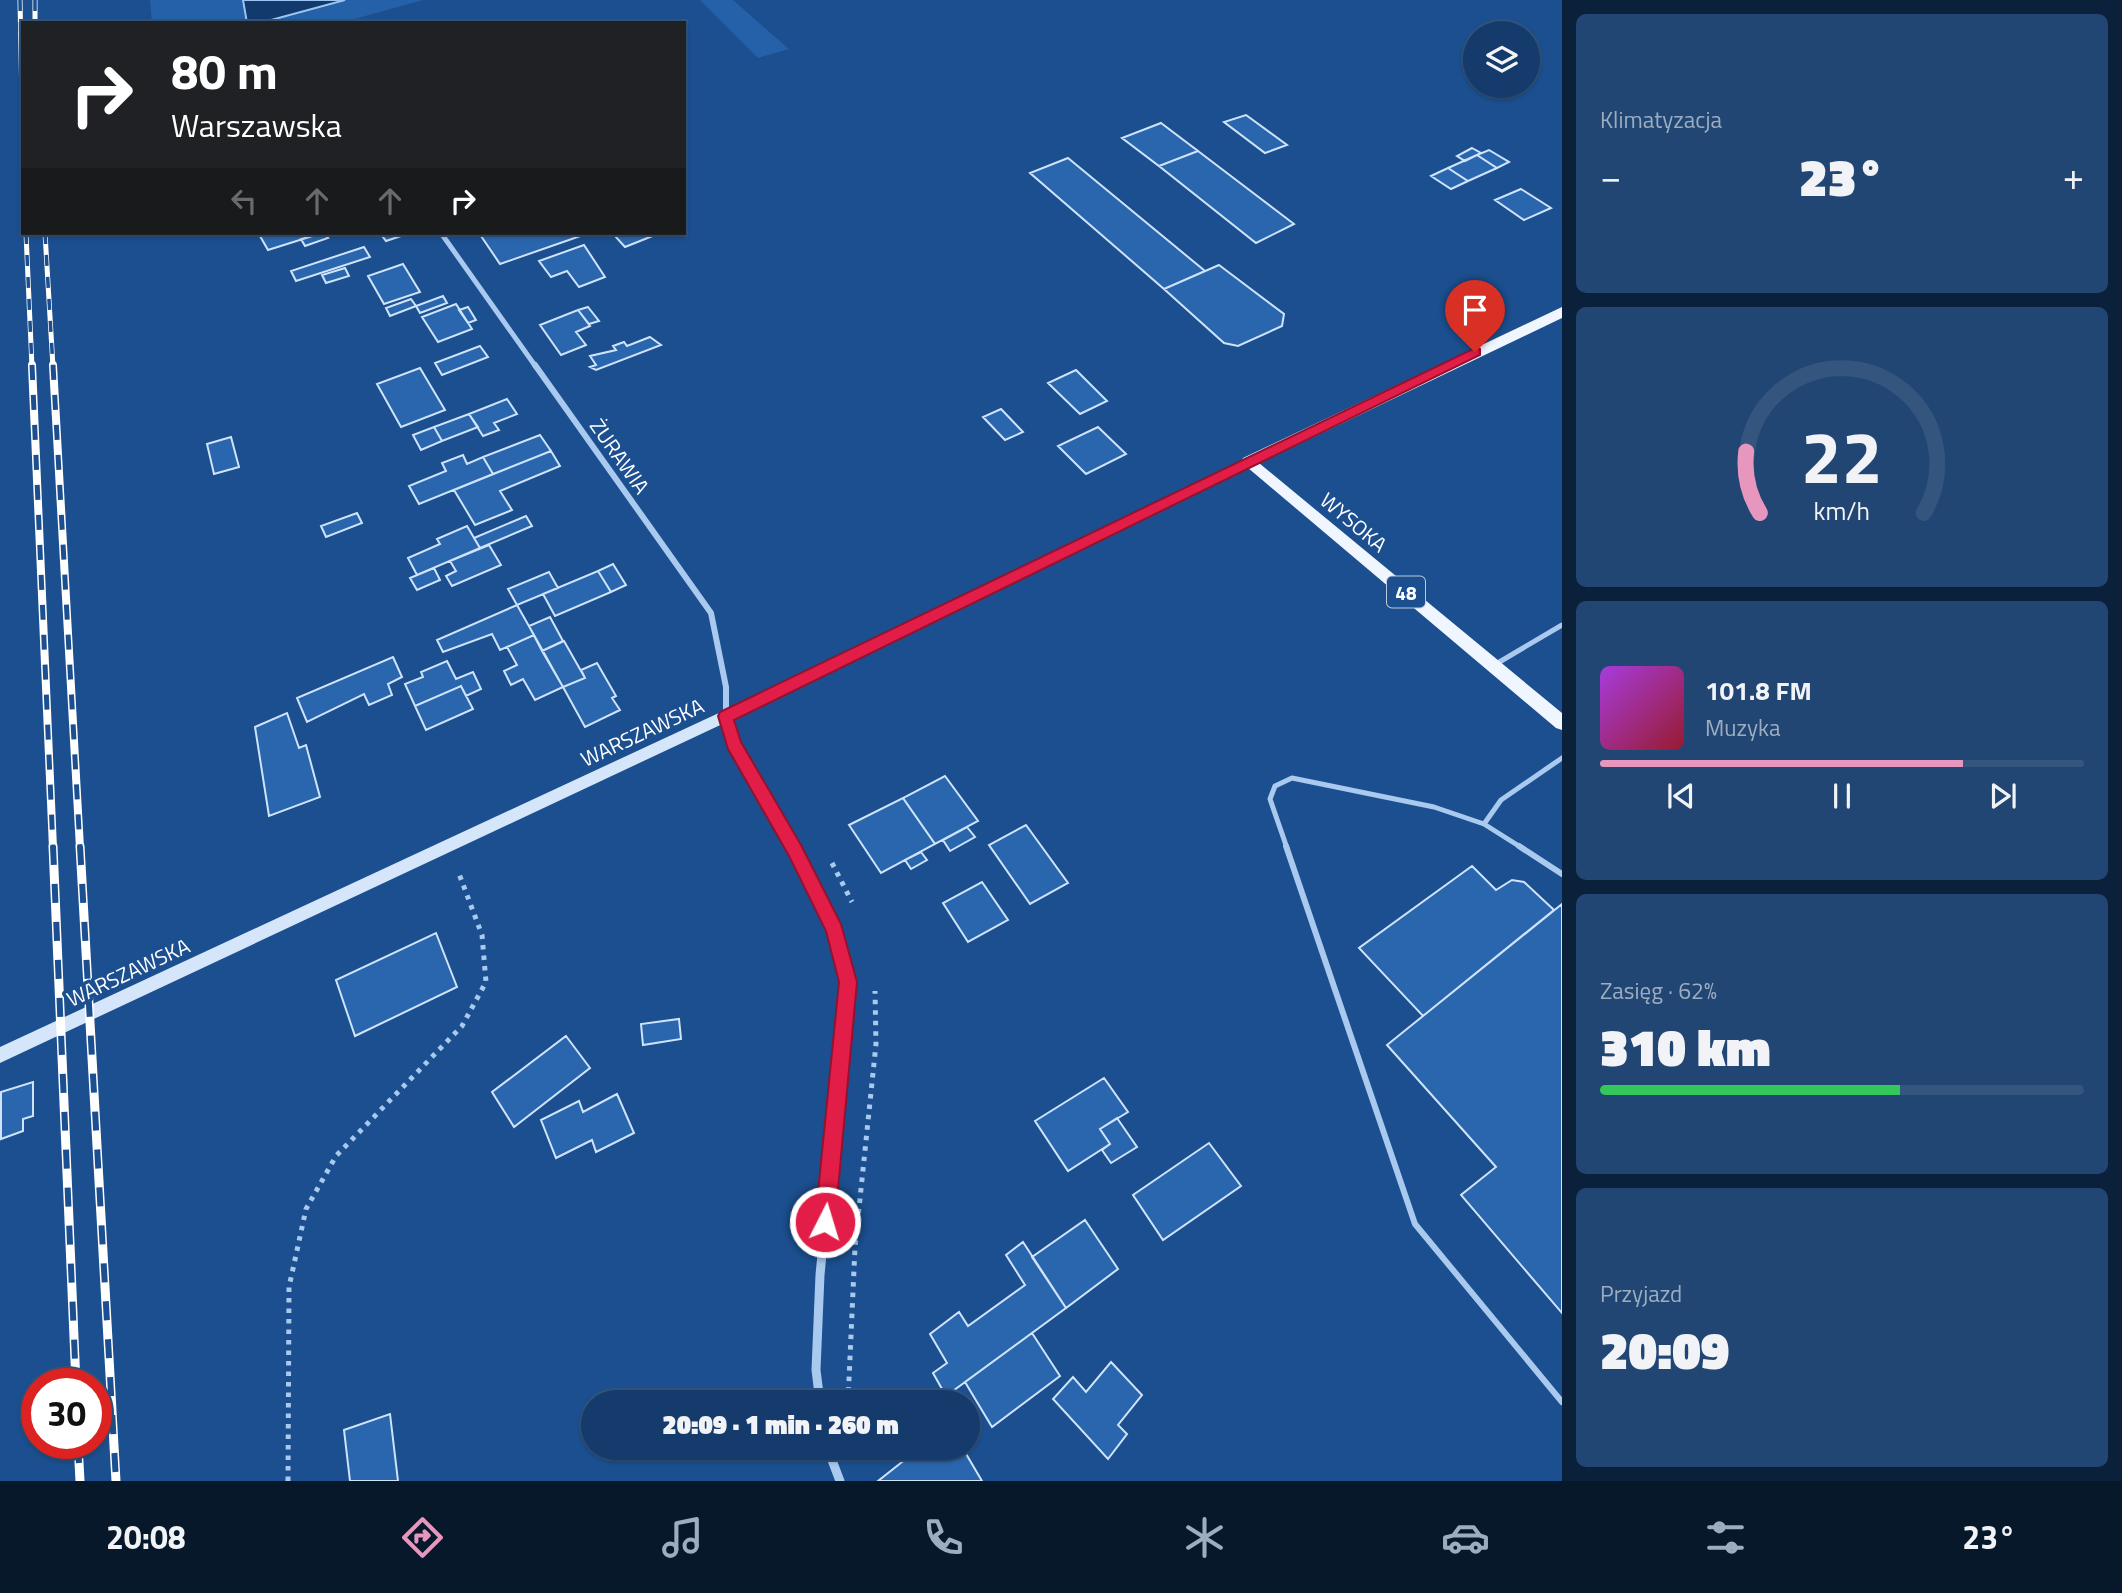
<!DOCTYPE html>
<html lang="pl">
<head>
<meta charset="utf-8">
<style>
	:root { --surface:#143b6b; --page:#214673; --text:#f1f3f6; --muted:#9dadc1; --line:#33557e; --accent:#e797bd }
	body { margin:0; font-family:"Titillium Web",sans-serif; background:var(--page); color:var(--text); height:100vh; display:flex; flex-direction:column; font-size:26px; white-space:nowrap }
	* { box-sizing:border-box; margin:0 }
	p { font-size:23px; color:var(--muted) }
	.icon { flex:none; width:38px; height:38px; fill:none; stroke:currentColor; stroke-width:2; stroke-linecap:round; stroke-linejoin:round }
	.map { position:relative; flex:1; overflow:hidden }
	.details { display:flex; flex-direction:column; gap:14px; padding:14px; background:#0b203b; width:560px }
	.details>* { flex:none }
	.hud { position:absolute; left:21px; top:21px; width:665px; height:214px; border-radius:0px; box-shadow:0 2px 5px #0004,0 0 0 2px var(--line); background:#202124; color:#fff; overflow:hidden }
	.tools { position:absolute; left:1463px; top:21px; display:grid; gap:14px }
	.tools a { display:grid; place-items:center; width:77px; height:77px; border-radius:50%; background:var(--surface); box-shadow:0 2px 5px #0004,0 0 0 2px var(--line); font-size:35px }
	.speed { position:absolute; left:21px; top:1368px; display:flex; gap:14px; font-size:35px; font-weight:700; text-align:center }
	.speed>* { display:grid; place-content:center; width:91px; height:91px; border-radius:50%; background:var(--surface); box-shadow:0 2px 5px #0004,0 0 0 2px var(--line); line-height:1 }
	.speed .limit { border:10px solid #d22; background:#fff; color:#111 }
	.pin { position:absolute; display:grid; place-items:center; width:60px; height:60px; color:#fff; margin:-72px -30px; border-radius:50% 50% 50% 0; rotate:-45deg; box-shadow:0 0 7px #0007 }
	.pin .icon { rotate:45deg }
	.me { position:absolute; width:77px; margin:-38px; rotate:5deg; stroke-linejoin:round; filter:drop-shadow(0 0 5px #0008) }
	.turn { display:flex; align-items:center; gap:24px; height:147px; padding:0 35px; font-size:32px }
	.turn .icon { width:91px; height:91px; stroke-width:2.5 }
	.turn b { display:block; font-size:49px; line-height:60px }
	.lanes { display:flex; align-items:center; height:66px; padding:0 35px; background:#0003; justify-content:center; gap:35px; direction:ltr }
	.lanes .off { opacity:.35 }
	.big { font-size:52px; font-weight:800; line-height:1.1 }
	.details .card { flex:1; display:flex; flex-direction:column; justify-content:center; gap:10px; min-width:0; padding:0 24px; border-radius:10px; background:var(--page) }
	.details .dial { align-items:center; gap:0 }
	.dial svg { height:182px; overflow:visible; fill:none; stroke:var(--line); stroke-width:7; stroke-linecap:round; text-anchor:middle }
	.dial text { fill:var(--text); stroke:none }
	.song { display:flex; align-items:center; gap:21px }
	.cover { width:84px; height:84px; border-radius:10px; background:linear-gradient(135deg,hsl(280 70% 55%),hsl(350 70% 35%)) }
	.played { height:7px; border-radius:4px; background:linear-gradient(90deg,var(--accent) 75%,var(--line) 75%) }
	.keys { display:flex; justify-content:space-around; direction:ltr }
	.heat { display:flex; justify-content:space-between; align-items:center; font-size:38px; direction:ltr }
	.charge { height:10px; border-radius:5px; background:linear-gradient(90deg,#34c759 62%,var(--line) 0) }
	.trip { position:absolute; left:581px; top:1390px; width:399px; height:70px; border-radius:35px; background:var(--surface); box-shadow:0 2px 5px #0004,0 0 0 2px var(--line); font-weight:800; line-height:70px; text-align:center }
	.tab-bar { display:flex; height:112px; justify-content:space-around; align-items:center; background:#08182b; color:var(--muted) }
	.tab-bar .icon { width:49px; height:49px }
	.tab-bar .selected { color:var(--accent) }
	.tab-bar b { font-size:32px; color:var(--text) }
	main { display:flex; flex:1; min-height:0 }
	.map>svg:first-child { display:block }
</style>
</head>
<body>
<main>
<div class="map">
<svg width="1562" height="1481" viewBox="0 0 1562 1481">
	<rect width="100%" height="100%" fill="#1b4f8f"/>
	<path fill="#2461a8" d="M150,0H423L340,23H152Z
		M700,0H733L789,49L758,58Z"/>
	<path fill="#123a6d" stroke="#9cc4f0" stroke-width="2" d="M243,0H345L260,23H247Z"/>
	<path fill="#2a66ad" stroke="#cfe3fa" stroke-width="2" d="M1246,115L1287,145L1265,153L1224,122Z
		M1161,123L1198,151L1159,166L1122,138Z
		M1472,148L1481,153L1465,161L1457,156Z
		M1489,150L1509,162L1497,168L1477,155Z
		M1198,151L1294,224L1256,243L1159,166Z
		M1477,155L1497,168L1468,181L1448,168Z
		M1068,158L1205,271L1164,289L1030,173Z
		M1448,168L1468,181L1451,189L1431,176Z
		M1521,189L1551,208L1524,220L1495,200Z
		M269,233H322L268,250L260,236Z
		M322,233L328,238L305,246L301,239Z
		M380,233H410L386,241Z
		M479,233H589L500,264Z
		M619,233H660L625,247L614,235Z
		M584,245L605,277L579,287L567,271L551,277L539,261Z
		M364,247L370,257L296,281L291,271Z
		M403,264L420,292L384,304L368,276Z
		M1219,265L1284,314L1282,326L1238,346L1224,343L1164,289Z
		M345,268L349,276L326,283L322,275Z
		M443,296L447,303L420,313L416,306Z
		M411,299L416,306L390,316L386,308Z
		M456,304L472,329L438,342L422,317Z
		M468,307L476,320L468,323L459,310Z
		M588,307L599,321L589,324L578,310Z
		M578,310L590,326L576,332L586,345L561,355L540,325Z
		M650,337L661,345L596,370L590,367L596,365L590,356L616,350L613,346L624,342L627,346Z
		M480,346L488,357L442,375L435,363Z
		M420,368L445,410L401,427L377,384Z
		M1076,370L1107,401L1080,414L1048,383Z
		M507,399L517,414L494,423L499,430L483,436L469,414Z
		M1001,409L1023,432L1005,440L983,417Z
		M469,414L478,427L442,441L434,427Z
		M434,427L442,441L421,450L413,435Z
		M1098,427L1126,454L1086,474L1058,446Z
		M540,435L551,451L493,474L483,457Z
		M231,437L239,467L214,474L207,444Z
		M551,451L560,466L500,491L512,510L475,525L454,490Z
		M463,455L467,464L483,457L493,474L419,504L409,486L446,471L442,463Z
		M357,513L362,523L326,537L321,526Z
		M526,516L532,526L480,548L474,538Z
		M467,526L480,548L417,575L408,558L440,544L437,539Z
		M489,545L501,565L452,586L446,576L456,571L450,561Z
		M613,564L626,585L611,592L598,571Z
		M434,568L440,580L417,590L410,578Z
		M598,571L611,592L555,616L543,594Z
		M549,572L558,588L517,605L508,589Z
		M517,605L534,635L500,650L492,634L443,652L437,640Z
		M550,617L563,641L542,651L529,626Z
		M534,635L563,687L535,700L523,679L511,685L504,671L517,665L507,647Z
		M564,641L585,678L563,687L542,651Z
		M393,657L402,677L388,684L392,695L369,705L364,694L307,722L297,698Z
		M447,661L456,679L473,672L481,689L466,696L461,686L415,706L405,684L423,677L421,672Z
		M597,663L616,696L612,698L620,710L585,727L563,687L585,678L581,670Z
		M461,686L473,709L426,730L415,706Z
		M287,713L299,748L306,745L320,797L269,816L255,727Z
		M945,776L978,821L935,844L903,798Z
		M903,798L935,844L881,873L849,825Z
		M1026,825L1068,883L1030,904L989,845Z
		M967,827L975,837L950,851L943,840Z
		M921,852L927,860L911,869L905,860Z
		M1472,866L1496,890L1512,880L1524,882L1554,910L1423,1016L1359,948Z
		M982,882L1008,920L968,942L943,903Z
		M1562,904V1313L1461,1195L1496,1167L1387,1045Z
		M436,933L457,987L355,1036L336,980Z
		M679,1019L681,1039L643,1045L641,1024Z
		M566,1036L590,1068L514,1127L492,1092Z
		M1104,1078L1128,1112L1100,1129L1110,1144L1068,1171L1035,1121Z
		M33,1082V1116L23,1119V1131L1,1139V1092Z
		M617,1094L634,1133L596,1152L592,1140L556,1158L541,1120L579,1101L583,1112Z
		M1117,1118L1137,1147L1111,1163L1102,1150L1110,1144L1100,1129Z
		M1209,1143L1241,1186L1163,1240L1133,1195Z
		M1085,1220L1118,1269L1066,1308L1032,1257Z
		M1023,1242L1066,1308L946,1396L933,1373L947,1363L930,1334L959,1312L968,1326L1025,1285L1006,1255Z
		M1032,1333L1060,1376L992,1427L965,1382Z
		M1111,1362L1142,1395L1118,1425L1127,1434L1108,1459L1053,1399L1073,1377L1086,1392Z
		M390,1414L398,1481H350L344,1430Z
		M921,1447H933L938,1455L948,1447H962L982,1481H878Z"/>
	<g fill="none" stroke-linecap="round" stroke-linejoin="round">
		<path stroke="#a9c9ee" stroke-width="5" stroke-dasharray="4.5 6" stroke-linecap="butt" d="M832,863L852,902
			M848,1402L855,1247L876,1044L875,991
			M288,1481L289,1287L306,1209L336,1156L462,1026L486,982L482,935L458,871"/>
		<path stroke="#a9c9ee" stroke-width="5" d="M1496,664L1562,625
			M1484,824L1501,800L1562,758
			M1287,848L1270,799L1275,786L1292,778L1434,807L1484,824L1522,848"/>
		<path stroke="#a9c9ee" stroke-width="6" d="M1286,846L1415,1224L1562,1402
			M1519,846L1562,874"/>
		<path stroke="#a9c9ee" stroke-width="5" d="M441,233L536,367"/>
		<path stroke="#a9c9ee" stroke-width="6" d="M535,365L711,613L726,687V716L734,744L793,848"/>
		<path stroke="#a9c9ee" stroke-width="9" d="M792,846L835,930L848,982L820,1275L816,1370L820,1402
			M827,1447L840,1481"/>
		<path fill="#d6e6fa" fill-rule="evenodd" d="M1248,458L1252,459V465L731,720L0,1063V1047L721,712Z"/>
		<path fill="#f0f6ff" fill-rule="evenodd" d="M1562,307V318L1259,463L1562,713V730L1556,728L1241,462L1243,458Z"/>
		<defs>
			<path id="rail-far2" d="M20,0L23,156
				M35,0V23
				M26,233L32,367
				M45,233L53,367"/>
			<path id="rail-far1" d="M32,365L53,848
				M53,365L80,848"/>
			<path id="rail" d="M53,846L76,1384
				M80,846L116,1481
				M78,1444L80,1481"/>
		</defs>
		<use href="#rail-far2" stroke="#fff" stroke-width="5"/>
		<use href="#rail-far1" stroke="#fff" stroke-width="8"/>
		<use href="#rail" stroke="#fff" stroke-width="9"/>
		<use href="#rail-far2" stroke="#1b4f8f" stroke-width="3.5" stroke-dasharray="11" stroke-linecap="butt"/>
		<use href="#rail-far1" stroke="#1b4f8f" stroke-width="5" stroke-dasharray="15" stroke-linecap="butt"/>
		<use href="#rail" stroke="#1b4f8f" stroke-width="6" stroke-dasharray="19" stroke-linecap="butt"/>
	</g>
	<path fill="#e11d48" stroke="#92132f" stroke-width="2" d="M1475,348L1480,349V355L734,720L741,742L801,845L841,924L857,982L835,1222L832,1229L825,1232L818,1229L815,1222L839,982L826,931L789,856L728,749L718,716L720,712Z"/>
	<g text-anchor="middle" dominant-baseline="central" stroke-width="7" stroke-linejoin="round" paint-order="stroke">
		<rect fill="#1b4f8f" stroke="#bbcadd" stroke-width="2" x="1387" y="576.5" width="38" height="31" rx="5"/>
		<g font-size="19" font-weight="bold" fill="#fff">
			<text x="1406" y="592">48</text>
		</g>
		<g font-size="21" fill="#fff" stroke="#1b4f8f">
			<text transform="translate(620 456) rotate(55)">ŻURAWIA</text>
			<text transform="translate(1354 522) rotate(40)">WYSOKA</text>
			<text transform="translate(642 732) rotate(-25)">WARSZAWSKA</text>
			<text transform="translate(128 972) rotate(-25)">WARSZAWSKA</text>
		</g>
	</g>
</svg>
<div class="tools">
<a><svg class="icon" aria-label="layers" viewBox="0 0 24 24"><path d="M12 4l9 5-9 5-9-5zM3 14l9 5 9-5"/></svg></a>
</div>
<div class="speed"><div class="limit">30</div></div>
<div class="pin" style="left:1475px;top:352px;background:#d93025"><svg class="icon" aria-label="arrive" viewBox="0 0 24 24"><path d="M6 21V4h12l-3 4 3 4H6"/></svg></div>
<svg class="me" style="left:825px;top:1222px" viewBox="-20 -20 40 40"><circle r="17" fill="#e11d48" stroke="#fff" stroke-width="3"/><path d="M0-11L8 9 0 5-8 9z" fill="#fff"/></svg>
<div class="trip">20:09 · 1 min · 260 m</div>
<div class="hud">
<div class="turn"><svg class="icon" aria-label="right" viewBox="0 0 24 24"><path d="M7 20v-9h11M14 6l5 5-5 5"/></svg><div><b>80 m</b>Warszawska</div></div>
<div class="lanes"><svg class="icon off" aria-label="left" viewBox="0 0 24 24"><path d="M17 20v-9H6M10 6l-5 5 5 5"/></svg><svg class="icon off" aria-label="ahead" viewBox="0 0 24 24"><path d="M12 20V5M6 11l6-6 6 6"/></svg><svg class="icon off" aria-label="ahead" viewBox="0 0 24 24"><path d="M12 20V5M6 11l6-6 6 6"/></svg><svg class="icon" aria-label="right" viewBox="0 0 24 24"><path d="M7 20v-9h11M14 6l5 5-5 5"/></svg></div>
</div>
</div>
<section class="details">
<div class="card"><p>Klimatyzacja</p>
<div class="heat"><a>−</a><b class="big">23°</b><a>+</a></div>
</div>
<div class="card dial"><svg viewBox="0 0 100 80">
<path d="M14 69A42 42 0 1 1 86 69"/>
<path d="M14 69A42 42 0 0 1 8 42" stroke="#e797bd"/>
<text x="50" y="56" font-size="32" font-weight="700">22</text>
<text x="50" y="72" font-size="11">km/h</text>
</svg></div>
<div class="card">
<div class="song"><i class="cover"></i><div><b>101.8 FM</b><p>Muzyka</p></div></div>
<div class="played"></div>
<div class="keys"><svg class="icon" aria-label="previous" viewBox="0 0 24 24"><path d="M18 5L8 12l10 7zM5 5v14"/></svg><svg class="icon" aria-label="pause" viewBox="0 0 24 24"><path d="M8 5v14M16 5v14"/></svg><svg class="icon" aria-label="next" viewBox="0 0 24 24"><path d="M6 5l10 7-10 7zM19 5v14"/></svg></div>
</div>
<div class="card"><p>Zasięg · 62%</p><b class="big">310 km</b><div class="charge"></div></div>
<div class="card"><p>Przyjazd</p><b class="big">20:09</b></div>
</section>
</main>
<nav class="tab-bar">
<b>20:08</b>
<svg class="icon selected" aria-label="directions" viewBox="0 0 24 24"><path d="M12 3l9 9-9 9-9-9zM9 14v-3h6M13 9l2 2-2 2"/></svg>
<svg class="icon" aria-label="music" viewBox="0 0 24 24"><path d="M9 18V5l10-2v13"/><circle cx="6" cy="18" r="3"/><circle cx="16" cy="16" r="3"/></svg>
<svg class="icon" aria-label="phone" viewBox="0 0 24 24"><path d="M5 4h4l2 5-3 2q2 4 5 5l2-3 5 2v4C11 20 4 13 5 4z"/></svg>
<svg class="icon" aria-label="climate" viewBox="0 0 24 24"><path d="M12 3v18M4 7l16 10M4 17L20 7"/></svg>
<svg class="icon" aria-label="car" viewBox="0 0 24 24"><path d="M5 17H2v-5l4-1 3-4h7l3 4 3 1v5h-3M9 17h6M6 11h13"/><circle cx="7" cy="17" r="2"/><circle cx="17" cy="17" r="2"/></svg>
<svg class="icon" aria-label="filters" viewBox="0 0 24 24"><path d="M4 7h16M4 17h16"/><circle cx="9" cy="7" r="2"/><circle cx="15" cy="17" r="2"/></svg>
<b>23°</b>
</nav>
</body>
</html>
